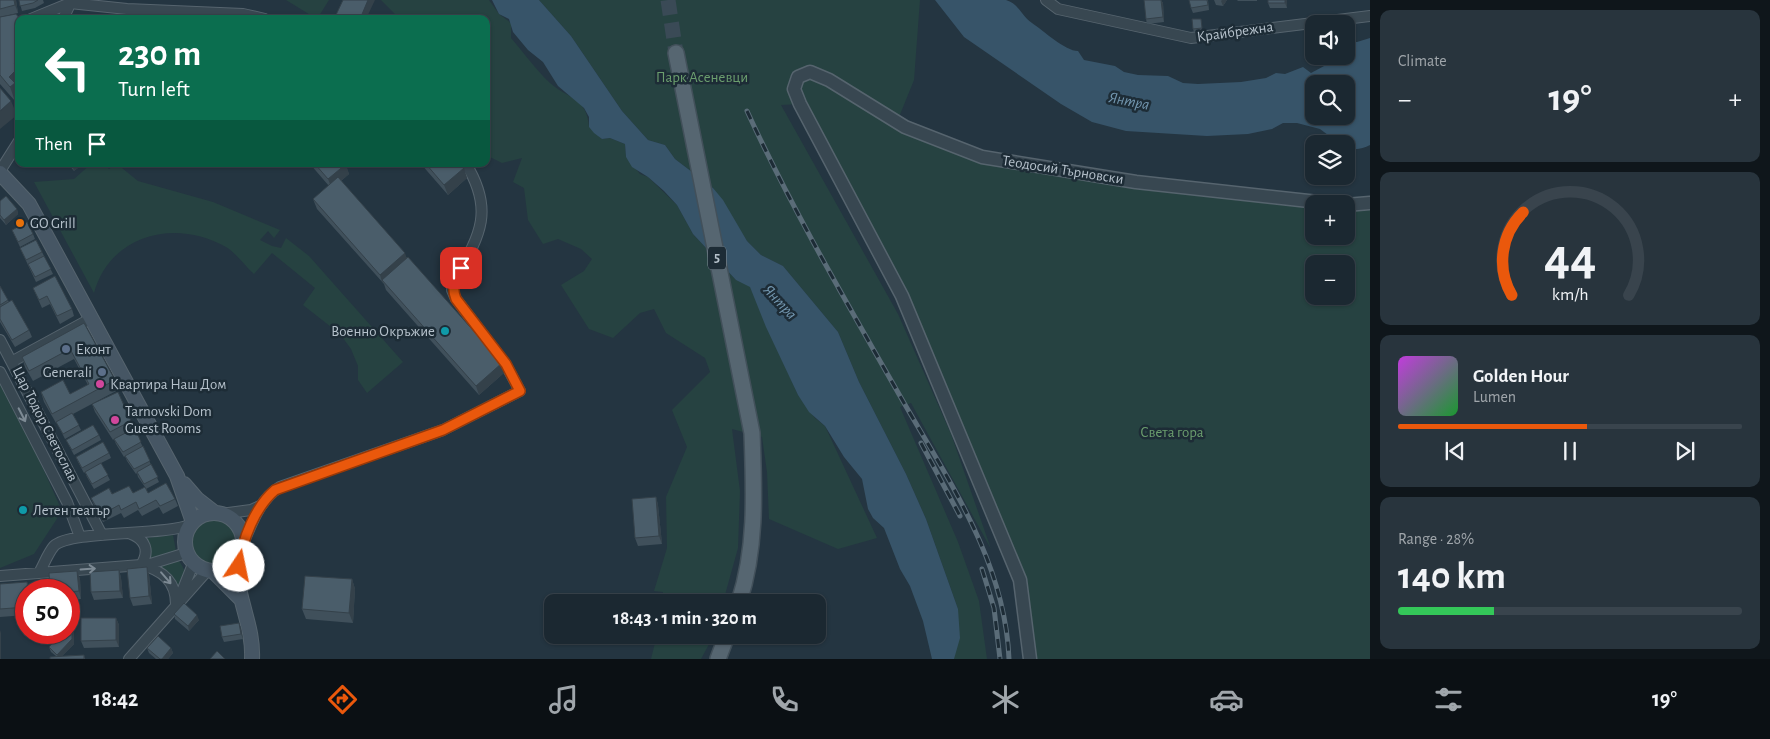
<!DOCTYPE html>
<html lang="en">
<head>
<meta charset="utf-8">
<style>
	:root { --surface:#1b2831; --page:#28343d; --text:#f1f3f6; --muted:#a0a6ab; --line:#39444d; --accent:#ea580c }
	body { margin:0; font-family:"Alegreya Sans",sans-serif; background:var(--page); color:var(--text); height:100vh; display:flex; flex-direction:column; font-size:19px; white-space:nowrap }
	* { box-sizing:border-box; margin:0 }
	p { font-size:16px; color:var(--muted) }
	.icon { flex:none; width:28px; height:28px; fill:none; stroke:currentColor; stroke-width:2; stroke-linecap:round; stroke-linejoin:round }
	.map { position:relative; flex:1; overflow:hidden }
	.side { display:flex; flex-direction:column; gap:10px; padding:10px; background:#0f161b; width:400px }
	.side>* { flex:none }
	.top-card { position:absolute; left:15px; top:15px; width:475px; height:152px; border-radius:10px; box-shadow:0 1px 4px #0004,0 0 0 1px var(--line); background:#0b6e4f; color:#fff; overflow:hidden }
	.tools { position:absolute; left:1305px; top:15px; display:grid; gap:10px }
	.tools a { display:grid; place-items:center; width:50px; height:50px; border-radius:10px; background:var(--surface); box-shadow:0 1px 4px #0004,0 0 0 1px var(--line); font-size:25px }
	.speed { position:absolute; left:15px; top:579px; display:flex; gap:10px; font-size:25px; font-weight:700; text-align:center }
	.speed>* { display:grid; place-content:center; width:65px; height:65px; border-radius:50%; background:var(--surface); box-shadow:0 1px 4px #0004,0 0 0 1px var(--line); line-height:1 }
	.speed .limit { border:8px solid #d22; background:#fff; color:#111 }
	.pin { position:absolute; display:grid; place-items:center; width:42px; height:42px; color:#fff; margin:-21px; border-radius:10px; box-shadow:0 2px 8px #0006 }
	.me { position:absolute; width:55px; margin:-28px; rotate:11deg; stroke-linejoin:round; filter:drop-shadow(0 0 4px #0008) }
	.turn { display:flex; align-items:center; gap:18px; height:105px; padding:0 20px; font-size:22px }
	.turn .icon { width:65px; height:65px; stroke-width:2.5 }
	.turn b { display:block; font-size:35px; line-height:42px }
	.then { display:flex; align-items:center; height:48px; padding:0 20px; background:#0003; gap:10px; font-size:19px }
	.big { font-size:38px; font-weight:700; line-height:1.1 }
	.side .tile { flex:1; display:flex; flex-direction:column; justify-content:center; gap:8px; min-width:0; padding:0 18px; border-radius:10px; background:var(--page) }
	.side .dial { align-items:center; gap:0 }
	.dial svg { height:130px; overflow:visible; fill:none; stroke:var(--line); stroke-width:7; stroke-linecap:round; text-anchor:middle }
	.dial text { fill:var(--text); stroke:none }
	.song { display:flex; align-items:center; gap:15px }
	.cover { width:60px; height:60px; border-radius:8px; background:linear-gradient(135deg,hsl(290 70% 55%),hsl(130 70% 35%)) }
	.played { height:5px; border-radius:2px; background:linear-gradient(90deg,var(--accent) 55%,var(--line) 55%) }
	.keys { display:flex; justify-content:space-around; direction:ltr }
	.heat { display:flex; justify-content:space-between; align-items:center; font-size:28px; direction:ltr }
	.charge { height:8px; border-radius:4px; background:linear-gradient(90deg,#34c759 28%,var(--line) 0) }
	.trip { position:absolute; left:544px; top:594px; width:282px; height:50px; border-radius:10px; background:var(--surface); box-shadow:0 1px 4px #0004,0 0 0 1px var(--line); font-weight:700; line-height:50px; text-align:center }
	.menu { display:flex; height:80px; justify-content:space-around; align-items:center; background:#0b1014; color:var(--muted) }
	.menu .icon { width:35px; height:35px }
	.menu .selected { color:var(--accent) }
	.menu b { font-size:22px; color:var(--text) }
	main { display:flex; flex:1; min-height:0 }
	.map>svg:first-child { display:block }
</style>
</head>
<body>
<main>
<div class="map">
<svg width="1370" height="659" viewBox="0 0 1370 659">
	<rect width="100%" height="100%" fill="#243541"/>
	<path fill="#264241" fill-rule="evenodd" d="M286,0H329L317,19Z
		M381,0H489L499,14L511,23V38C524,53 536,70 550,83C568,99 587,97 589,127L602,139L610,138L625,144L626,157L640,174L648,177L677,205L693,234L736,280L750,286L798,395L815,418L825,426L877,538L838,549L769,519L767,472L762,437L732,429L740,491L738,548L723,602H662L663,592L654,591L667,548L666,497L687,447L672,410L710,372L705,358L666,333L654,309L640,313L613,338L589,329L561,285L584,271L592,259L581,249L558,239L543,244L528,220L524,188L513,182L522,158L502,163L486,155V19H400Z
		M539,0H920L914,80L897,122L982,157L1314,204V236H1346V205L1370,203V659H1030L1020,580L902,296L800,104L781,105L898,314L951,434L991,549L911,403L900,407L958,542L979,601L987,659H954L958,609L926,519L906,474L859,382L838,332L783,266L761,255L747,241L713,188L675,159L665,145L648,140L622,111L571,36ZM1314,264H1346V296H1314Z
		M91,164H103L109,169L117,164L138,181L213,202L280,230L274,238L268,231L260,240L272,246L281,248L286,238L309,256L403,362L367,393L358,380V366L351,349L340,334L303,305L315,288L272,253L254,274C245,266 236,253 226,247C176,218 110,234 94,293L34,182L74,179Z
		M0,372L62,511L34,554L0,568Z
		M190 543a23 23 0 1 1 46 0a23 23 0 1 1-46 0Z
		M173,535L176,551L148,560L147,538Z
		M178,560C187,570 186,577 177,587L156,566Z
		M657,635H714L701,659H651Z"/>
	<path fill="#375469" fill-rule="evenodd" d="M492,0H539L571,36L622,111L648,140L665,145L675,159L713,188L723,200L747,241L761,255L783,266L838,332L859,382L906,474L926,519L958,609L960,638L954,659H932L923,621L910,586L900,569L884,528L873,518L868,509L862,479L844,457L825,426L809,412L798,395L766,327L750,287L736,280L693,234L677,205L664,191L648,177L632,167L626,157L625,144L610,138L602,139L594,133L589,127V117L584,108L558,86L543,62L528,50L513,32L509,19L499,14Z
		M935,0H1006C1019,4 1021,15 1032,23C1044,31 1065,51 1078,51L1084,60L1115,66L1124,72L1138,75L1168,76L1183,83L1198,84L1241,82L1266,78L1276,73L1285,74L1303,67L1311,73L1326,65L1333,56H1346V41L1357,42L1370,38V145C1362,149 1354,151 1346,147V144H1340L1320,129L1297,123H1283L1272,129L1248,134L1207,136L1126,131L1092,122L1061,104L964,37ZM1314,84H1346V116H1314Z"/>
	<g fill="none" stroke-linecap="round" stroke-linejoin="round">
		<path stroke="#3a4a56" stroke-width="15" stroke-dasharray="15 8" stroke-linecap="butt" d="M668,0L676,53"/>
		<defs>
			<path id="minor" d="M1046,0L1058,9L1191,38L1370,16
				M31,19L70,3L127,9L243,14L265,19
				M63,19L71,2
				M0,171L19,141
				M0,340L102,535
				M13,361L92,318
				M0,372L67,502L80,537
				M221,514L251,510L260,506
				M243,544C252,523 260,499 280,487L443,430L520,391L506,365L456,299L452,290L453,283C478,238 496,213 466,164
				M141,565C162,570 176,581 176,604
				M147,565L186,553
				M39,573C44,564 48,553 54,546C70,530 161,536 190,525
				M0,576L141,565C150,551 146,539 129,533
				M181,594L193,564
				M129,659L207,571"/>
			<path id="tertiary" d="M1346,205L1370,203
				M1030,659L1020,580L902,296L800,104L794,89L798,77L810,72L829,80L905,127L982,157L1136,182L1336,204"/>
			<path id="secondary" d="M0,173L29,204L177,476L193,522
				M184,484L197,499L215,513
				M185 542a29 29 0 1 1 58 0a29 29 0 1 1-58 0Z
				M240,554C239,570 237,586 242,601C247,621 253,638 252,659
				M214,572L241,599"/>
			<path id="primary" d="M676,53L752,433C754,490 757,547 739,602
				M718,659L727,635"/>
		</defs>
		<use href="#minor" stroke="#56646e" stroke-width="12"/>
		<use href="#tertiary" stroke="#56646e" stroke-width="15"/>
		<use href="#secondary" stroke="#56646e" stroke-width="16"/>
		<use href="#primary" stroke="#42505a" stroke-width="18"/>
		<use href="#minor" stroke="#384751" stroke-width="10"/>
		<use href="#tertiary" stroke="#384751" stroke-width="12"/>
		<use href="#secondary" stroke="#465664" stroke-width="14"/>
		<use href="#primary" stroke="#566671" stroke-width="15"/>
		<defs>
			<path id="rail" d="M747,111C791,207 844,298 896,389C944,474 1005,558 1009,659
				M921,443L960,516
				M982,569L994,608L1000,659"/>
		</defs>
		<use href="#rail" stroke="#5a6c78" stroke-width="5"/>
		<use href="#rail" stroke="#1d2c36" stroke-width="3" stroke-dasharray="9" stroke-linecap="butt"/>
	</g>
	<path fill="#40505b" d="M0,0H16L18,13L0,17Z
		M19,0H43L44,3L35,8L22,11Z
		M1161,0L1163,3L1164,22L1147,24L1146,19Z
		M1208,0L1209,10L1193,13L1191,8Z
		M1214,0H1227L1223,6L1216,5Z
		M1237,0H1257V1H1238Z
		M1287,0V8H1270L1268,3Z
		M0,17L19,19V87L17,89L15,101L0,84Z
		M1201,19L1202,31L1194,32L1193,29Z
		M68,164H83L74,171Z
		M310,164H345L349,174L341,181L505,372L479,395L386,290L384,284L317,209L313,199L329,186Z
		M421,164H460L467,178L448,195Z
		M0,201L17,209L18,214L6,225L0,218Z
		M12,230L33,234L35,239L20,247Z
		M20,248L42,252L53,274L36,282Z
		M0,286L9,302L29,330L32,337L15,347L0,322Z
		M33,288L72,309L74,316L60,324L50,304L42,308Z
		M84,323L115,380L118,390L73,414L81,430L65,439L57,423H56L44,402L41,392L70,394L88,385L74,359L33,381L25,367L22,357Z
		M92,404L131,421L134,428L159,482L146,489L148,493L175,499L178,506L163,514L159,507L142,516L138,510L124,518L121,513L103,522L94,505L91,498L112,494L133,493L145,487L138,477L137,473L136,474L127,461L125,456L124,457L116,444L114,439L113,440L95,412Z
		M99,435L101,440L74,455L66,440Z
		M109,453L111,458L101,463L110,480L94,489L87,477L85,472L84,473L78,462L76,457Z
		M656,497L658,505L662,544L638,546L635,538Z
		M119,570L121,578L123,598L94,600L91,592Z
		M77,571L80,579L81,599L69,600V590Z
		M149,574L152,604L133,606L130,598Z
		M352,579L355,589L353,623L306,619L302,609Z
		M27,582L30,590H26V615L0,617V584Z
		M174,614L199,620L189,631L175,619Z
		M116,618L119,625V647L84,648L81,641Z
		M74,619V644L62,656L84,655L85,659H50L56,656L51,652L49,647L62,633Z
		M239,623L241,628L243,639L224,642L222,637Z
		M147,648H171L173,653L168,659H156L149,653Z"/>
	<path fill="#34414a" d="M14,0H16L18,13L15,5Z
		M368,0H375L366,19H360Z
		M1161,0L1163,3L1164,22L1163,17Z
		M1222,0H1227L1223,6L1221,1Z
		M1285,0H1287V8L1285,3Z
		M19,59V87L17,89L19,94V98L15,101L10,87L9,77L14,63Z
		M11,101L17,115L0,129V111Z
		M72,164H83L74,171Z
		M346,164L349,174L332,189L328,179Z
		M464,168L467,178L448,195L444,185Z
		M17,209L18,214L6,225L4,220Z
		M405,253L408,262L382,280L383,285L380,275Z
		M502,363L505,372L479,395L476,386Z
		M656,497L658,505L662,544L659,536Z
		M147,567L149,574L152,604L149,596Z
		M119,570L121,578L123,598L120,591Z
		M77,571L80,579L81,599L79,591Z
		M352,579L355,589L353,623L349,613Z
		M72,614L74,619V644L59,659L57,655Z
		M197,615L199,620L189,631L188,626Z
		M116,618L119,625V647L116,640Z
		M239,623L241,628L243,639L241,634Z
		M0,630L1,633V659H0Z
		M171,648L173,653L168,659H162Z"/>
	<path fill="#4a5d6a" stroke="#34414a" d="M0,0H14L15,5L0,9Z
		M19,0H38L33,3L20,6Z
		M343,0H368L360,19H339L335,17Z
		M1144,0H1161L1163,17L1146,19Z
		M1189,0H1207L1208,5L1191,8Z
		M1268,0H1285V3H1268Z
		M16,14L20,19H19V59L14,63L18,68L9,77L15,83L10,87L0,75V17Z
		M1192,19H1201L1202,28L1193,29Z
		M0,88L11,101L0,111Z
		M315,164H346L328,179Z
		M426,164H460L464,168L444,185Z
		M338,177L405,253L380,275L313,199Z
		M6,196L17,209L4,220L0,215V201Z
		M27,222L33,234L18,242L12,230Z
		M36,240L42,252L26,260L20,248Z
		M44,256L51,269L35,277L28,264Z
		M408,257L502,363L476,386L382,280Z
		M55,276L72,309L57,316L47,296L39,300L33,288Z
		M0,286L8,300L0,305Z
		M12,300L29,330L12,340L0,319V307Z
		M84,323L115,380L52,414L41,392L63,380L70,394L89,384L70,349L29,371L22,357Z
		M118,392L131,421L110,432L92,404Z
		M72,413L79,425L63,434L56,422Z
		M93,425L99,435L72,450L66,440Z
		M135,428L141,442L123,452L114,439Z
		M103,442L109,453L82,468L76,457Z
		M143,446L150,461L134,469L125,456Z
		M101,463L108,475L92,484L85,472Z
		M151,464L158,477L144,484L137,472Z
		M166,483L175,499L160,506L156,500L139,509L136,502L121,510L119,505L101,515L91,498L109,488L112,494L129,486L133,493L145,487L148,493Z
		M656,497L659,536L635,538L632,499Z
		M147,567L149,596L130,598L127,569Z
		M119,570L120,591L91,592L90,572Z
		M77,571L79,591L69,592V590H50L49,573Z
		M305,576L352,579L349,613L302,609Z
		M27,582L28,590H26V607L0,609V584Z
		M184,603L197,615L188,626L174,614Z
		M69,614H72V639L57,655L49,647L62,632H69Z
		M81,618H116V640L81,641Z
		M239,623L241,634L222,637L220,626Z
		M158,636L171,648L162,659H160L147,648Z
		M217,651L225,659H210Z
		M84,655V659H50V657Z"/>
	<defs><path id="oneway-shaft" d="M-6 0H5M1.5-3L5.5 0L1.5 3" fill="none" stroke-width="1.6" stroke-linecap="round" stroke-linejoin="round" transform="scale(1.25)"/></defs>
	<g stroke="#7d8a94">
		<use href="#oneway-shaft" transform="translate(22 415) rotate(63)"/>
		<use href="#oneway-shaft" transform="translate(88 569) rotate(-4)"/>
		<use href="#oneway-shaft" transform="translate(166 578) rotate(49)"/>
	</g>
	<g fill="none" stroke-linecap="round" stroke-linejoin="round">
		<defs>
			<path id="route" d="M239,566C242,540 255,507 275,490L443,430L520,391L506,364L456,299C451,286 455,280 461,268"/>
		</defs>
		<use href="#route" stroke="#983908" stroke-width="12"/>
		<use href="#route" stroke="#ea580c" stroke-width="9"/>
	</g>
	<circle fill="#e8710a" stroke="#1d2c36" stroke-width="2" cx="20" cy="223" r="5"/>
	<g fill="#0f9aa8" stroke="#1d2c36" stroke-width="2">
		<circle cx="445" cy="331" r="5"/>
		<circle cx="23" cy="510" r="5"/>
	</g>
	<g fill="#5c6f8a" stroke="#1d2c36" stroke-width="2">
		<circle cx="66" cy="349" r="5"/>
		<circle cx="102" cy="372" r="5"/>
	</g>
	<g fill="#d1479c" stroke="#1d2c36" stroke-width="2">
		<circle cx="100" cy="384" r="5"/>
		<circle cx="115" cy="420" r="5"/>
	</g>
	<g text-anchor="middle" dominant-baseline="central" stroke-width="5" stroke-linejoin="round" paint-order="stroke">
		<rect fill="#1d2c36" stroke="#87949e" stroke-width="1" x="708" y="246.5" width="18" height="23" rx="4"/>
		<g font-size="14" font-weight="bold" fill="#b5c1cb">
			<text x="717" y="258">5</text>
		</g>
		<g font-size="15" fill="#b5c1cb" stroke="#1d2c36">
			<text transform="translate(1235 32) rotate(-8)">Крайбрежна</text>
			<text transform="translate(1063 170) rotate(9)">Теодосий Търновски</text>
			<text transform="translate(45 424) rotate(63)">Цар Тодор Светослав</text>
		</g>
		<g font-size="15" fill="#6b9e6e" stroke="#1d2c36">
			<text x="702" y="77">Парк Асеневци</text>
			<text x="1172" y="432">Света гора</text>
		</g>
		<g font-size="15" fill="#b5c1cb" stroke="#1d2c36" text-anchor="start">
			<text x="30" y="223">GO Grill</text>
			<text x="435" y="331" text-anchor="end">Военно Окръжие</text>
			<text x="76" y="349">Еконт</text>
			<text x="92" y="372" text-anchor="end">Generali</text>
			<text x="110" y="384">Квартира Наш Дом</text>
			<text x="125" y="411">Tarnovski Dom<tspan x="125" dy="17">Guest Rooms</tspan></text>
			<text x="33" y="510">Летен театър</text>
		</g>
		<g font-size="16" font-style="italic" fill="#7397b0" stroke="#1d2c36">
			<text transform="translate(1129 101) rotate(11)">Янтра</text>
			<text transform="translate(780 302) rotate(47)">Янтра</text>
		</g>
	</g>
</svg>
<div class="tools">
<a><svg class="icon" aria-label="sound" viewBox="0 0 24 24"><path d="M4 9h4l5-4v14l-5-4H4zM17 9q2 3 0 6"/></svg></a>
<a><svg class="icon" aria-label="search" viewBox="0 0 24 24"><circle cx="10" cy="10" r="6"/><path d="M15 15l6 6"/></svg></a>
<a><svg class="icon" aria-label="layers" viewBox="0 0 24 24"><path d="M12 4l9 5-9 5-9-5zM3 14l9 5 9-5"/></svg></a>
<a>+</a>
<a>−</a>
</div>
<div class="speed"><div class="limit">50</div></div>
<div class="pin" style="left:461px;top:268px;background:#d93025"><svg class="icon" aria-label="arrive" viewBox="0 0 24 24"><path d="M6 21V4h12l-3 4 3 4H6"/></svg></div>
<svg class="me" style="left:239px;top:566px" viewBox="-20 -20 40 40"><circle r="19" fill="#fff"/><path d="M0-13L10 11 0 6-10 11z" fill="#ea580c"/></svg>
<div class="trip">18:43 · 1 min · 320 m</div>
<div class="top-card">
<div class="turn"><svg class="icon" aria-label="left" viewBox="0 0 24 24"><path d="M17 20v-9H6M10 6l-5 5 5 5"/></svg><div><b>230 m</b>Turn left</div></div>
<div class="then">Then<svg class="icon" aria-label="arrive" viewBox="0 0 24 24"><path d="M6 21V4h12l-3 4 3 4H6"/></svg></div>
</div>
</div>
<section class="side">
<div class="tile"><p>Climate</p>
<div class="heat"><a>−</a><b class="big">19°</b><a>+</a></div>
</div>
<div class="tile dial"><svg viewBox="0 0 100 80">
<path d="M14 69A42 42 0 1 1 86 69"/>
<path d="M14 69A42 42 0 0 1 21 18" stroke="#ea580c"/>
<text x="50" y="56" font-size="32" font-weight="700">44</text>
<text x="50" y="72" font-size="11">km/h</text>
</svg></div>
<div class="tile">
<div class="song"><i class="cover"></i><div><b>Golden Hour</b><p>Lumen</p></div></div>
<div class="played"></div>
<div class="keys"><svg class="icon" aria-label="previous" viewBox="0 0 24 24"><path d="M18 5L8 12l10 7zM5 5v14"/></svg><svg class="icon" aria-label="pause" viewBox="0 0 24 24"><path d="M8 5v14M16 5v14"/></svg><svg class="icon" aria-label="next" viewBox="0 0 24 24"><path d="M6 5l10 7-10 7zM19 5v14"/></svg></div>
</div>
<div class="tile"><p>Range · 28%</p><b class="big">140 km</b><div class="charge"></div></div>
</section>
</main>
<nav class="menu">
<b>18:42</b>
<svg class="icon selected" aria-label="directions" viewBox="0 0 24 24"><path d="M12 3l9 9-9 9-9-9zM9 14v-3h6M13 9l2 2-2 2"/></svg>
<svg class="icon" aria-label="music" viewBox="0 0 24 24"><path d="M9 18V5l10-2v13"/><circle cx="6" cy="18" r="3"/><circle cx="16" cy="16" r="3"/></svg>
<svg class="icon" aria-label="phone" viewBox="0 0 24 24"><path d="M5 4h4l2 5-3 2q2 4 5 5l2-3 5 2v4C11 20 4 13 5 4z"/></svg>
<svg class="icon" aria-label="climate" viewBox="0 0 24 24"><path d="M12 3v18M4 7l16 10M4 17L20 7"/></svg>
<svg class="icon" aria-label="car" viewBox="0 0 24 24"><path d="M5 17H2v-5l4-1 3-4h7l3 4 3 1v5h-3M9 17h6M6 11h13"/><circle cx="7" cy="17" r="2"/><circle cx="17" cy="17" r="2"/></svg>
<svg class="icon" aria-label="filters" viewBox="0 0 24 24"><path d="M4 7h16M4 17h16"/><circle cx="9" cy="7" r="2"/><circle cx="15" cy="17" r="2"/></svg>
<b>19°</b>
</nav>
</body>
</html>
